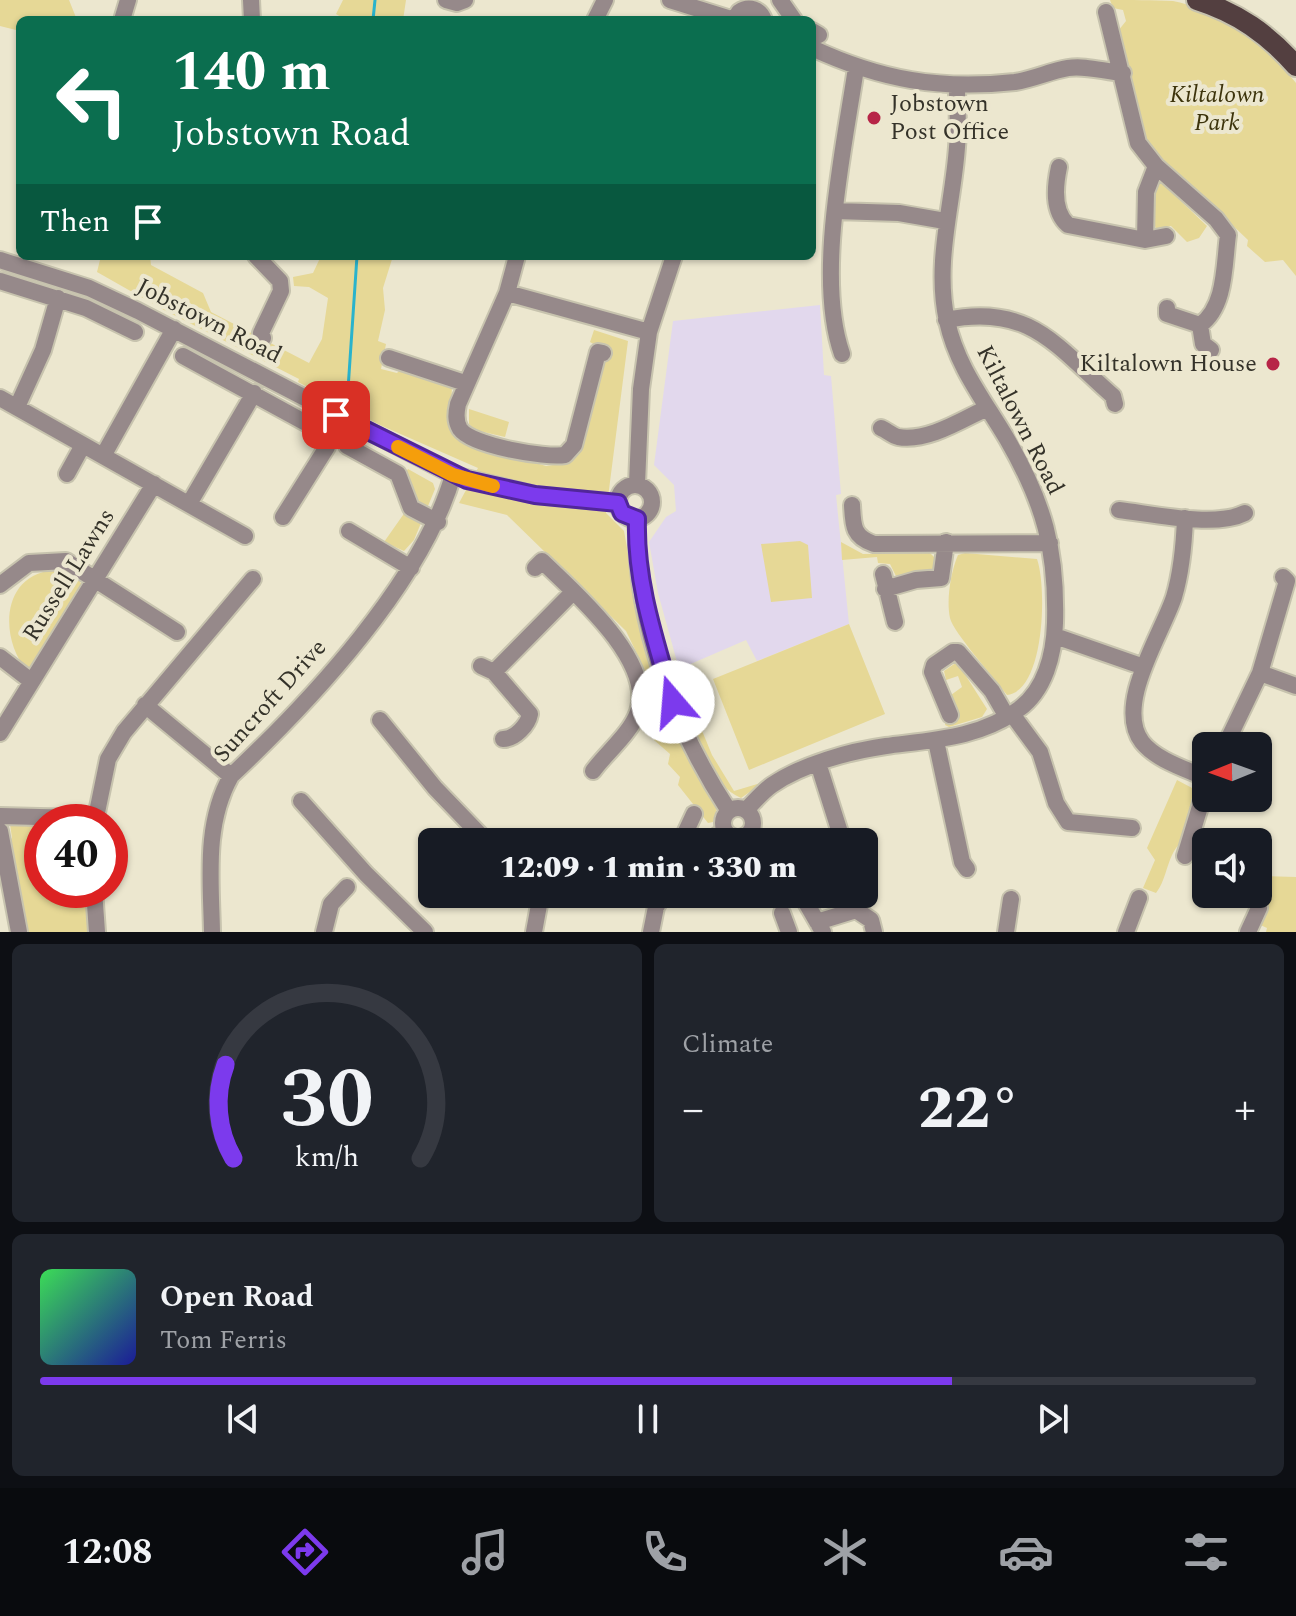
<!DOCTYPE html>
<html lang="en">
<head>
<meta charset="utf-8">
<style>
	:root { --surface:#171b24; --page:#20242c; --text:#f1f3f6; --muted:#9ea1a6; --line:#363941; --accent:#7c3aed }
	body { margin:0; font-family:Spectral,serif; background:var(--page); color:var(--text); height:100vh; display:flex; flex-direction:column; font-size:30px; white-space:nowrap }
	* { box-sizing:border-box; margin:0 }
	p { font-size:26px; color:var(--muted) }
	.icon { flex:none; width:44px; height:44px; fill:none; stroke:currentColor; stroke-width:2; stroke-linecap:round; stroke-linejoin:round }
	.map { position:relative; height:932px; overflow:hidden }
	.panel { display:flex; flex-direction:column; gap:12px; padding:12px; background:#0d0f14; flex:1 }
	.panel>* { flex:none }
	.hud { position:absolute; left:16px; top:16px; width:800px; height:244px; border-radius:12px; box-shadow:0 2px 6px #0004; background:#0b6e4f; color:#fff; overflow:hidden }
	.needle { width:52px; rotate:269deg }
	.tools { position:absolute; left:1192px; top:732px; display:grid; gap:16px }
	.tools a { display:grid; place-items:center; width:80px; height:80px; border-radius:12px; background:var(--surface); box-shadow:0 2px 6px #0004; font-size:40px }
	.speed { position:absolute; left:24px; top:804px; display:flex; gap:16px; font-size:40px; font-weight:700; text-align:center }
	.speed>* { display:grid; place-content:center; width:104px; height:104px; border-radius:50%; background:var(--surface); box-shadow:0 2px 6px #0004; line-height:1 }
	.speed .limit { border:12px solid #d22; background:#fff; color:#111 }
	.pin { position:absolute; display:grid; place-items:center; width:68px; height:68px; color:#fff; margin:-34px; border-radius:16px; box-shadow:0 4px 12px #0006 }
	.me { position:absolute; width:88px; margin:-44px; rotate:342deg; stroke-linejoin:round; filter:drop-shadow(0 0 6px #0008) }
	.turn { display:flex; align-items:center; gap:28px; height:168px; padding:0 24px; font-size:36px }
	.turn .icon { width:104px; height:104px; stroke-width:2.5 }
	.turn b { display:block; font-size:56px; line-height:68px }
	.then { display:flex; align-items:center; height:76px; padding:0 24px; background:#0003; gap:16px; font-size:30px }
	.big { font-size:60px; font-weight:800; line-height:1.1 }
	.panel .card { flex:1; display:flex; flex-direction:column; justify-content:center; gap:12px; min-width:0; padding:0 28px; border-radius:12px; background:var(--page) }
	.panel .dial { align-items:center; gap:0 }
	.dial svg { height:208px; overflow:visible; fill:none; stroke:var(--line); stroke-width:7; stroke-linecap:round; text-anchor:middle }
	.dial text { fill:var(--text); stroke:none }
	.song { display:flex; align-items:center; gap:24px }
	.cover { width:96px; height:96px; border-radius:12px; background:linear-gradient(135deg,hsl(130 70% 55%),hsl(240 70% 35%)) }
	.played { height:8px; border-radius:4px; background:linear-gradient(90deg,var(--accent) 75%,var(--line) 75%) }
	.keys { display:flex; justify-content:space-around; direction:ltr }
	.heat { display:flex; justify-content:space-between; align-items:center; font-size:44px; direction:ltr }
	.panel .tiles { flex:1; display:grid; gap:12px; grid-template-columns:1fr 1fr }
	.card:last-child { grid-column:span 2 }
	.trip { position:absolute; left:418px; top:828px; width:460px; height:80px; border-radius:12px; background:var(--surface); box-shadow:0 2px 6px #0004; font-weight:800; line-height:80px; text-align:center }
	.menu { display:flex; height:128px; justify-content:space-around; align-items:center; background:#090b0e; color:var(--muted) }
	.menu .icon { width:56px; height:56px }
	.menu .current { color:var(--accent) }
	.menu b { font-size:36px; color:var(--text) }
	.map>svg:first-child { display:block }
</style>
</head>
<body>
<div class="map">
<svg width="1296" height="932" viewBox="0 0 1296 932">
	<rect width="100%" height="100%" fill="#ece7cf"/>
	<path fill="#e2d8ed" d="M820,305L824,375L831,376L841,494L836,495L849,624L757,661L746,640L679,669L658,593L649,542L666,517L676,511L674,485L654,465L673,321Z"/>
	<path fill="#e6d896" d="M0,0H69L77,20H20V31L0,26Z
		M343,0H406L403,20H346L336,14Z
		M1110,0C1130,0 1154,0 1173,1C1222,11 1265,45 1296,83V276L1283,260L1265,262L1247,246L1248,240L1146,143L1118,31L1126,21L1123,10L1113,8Z
		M1157,184H1163L1207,226L1199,238L1187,242L1171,226L1156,230L1149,200Z
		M101,256H150L151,265L203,293L211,312L309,363L322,339L328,298L309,287L294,286L293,277L313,273L321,256H393L383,288L385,310L378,341L386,344L381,369L397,373L401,369L452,386L451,410L462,441L546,466L567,463L579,451L602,349L590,342L594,330L628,341L606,513L624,531L633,581L670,714L691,764L717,808L713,822L708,823L678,785L680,777L668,764L670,754L654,740L655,733L646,724L655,691L626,631L507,515L459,503L478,468L380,425L298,382L299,379L164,310L97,272Z
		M469,409L509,422L505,437L475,430L469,424Z
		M408,469L433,483L435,489L414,540L404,551L384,542L415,498L404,474Z
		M800,541L808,545L812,598L771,602L761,544Z
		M841,542L863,554L930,553L934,557V569L896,576L890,564L878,563L877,557L842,560Z
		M965,553L1037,559C1047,587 1045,691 1007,695C995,679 953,632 950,618C946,600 951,571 958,555Z
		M53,570L77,578L84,587L35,668L27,671C0,639 0,576 53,570Z
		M849,624L885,714L749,770L713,679Z
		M957,662L987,709L982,717L949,727L945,725L946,718L957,713L951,695L962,687L958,676L946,680L944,671Z
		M684,687L712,755L734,791L764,782L741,798C706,783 691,726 678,693Z
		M1177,780L1194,789L1182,842C1167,853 1168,878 1156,893L1143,888L1155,860L1147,848Z
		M10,824L42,825V890H85L88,932H24L8,842L12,838Z
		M1261,876L1296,877V932H1266L1267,928L1256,923L1264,912Z"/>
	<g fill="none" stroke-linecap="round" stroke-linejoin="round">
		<path stroke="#2ab3cc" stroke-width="3" d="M373,20L375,0
			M347,404L357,256"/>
		<defs>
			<path id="minor" d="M251,0L252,20
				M446,0L457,3L465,0
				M670,0L734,20
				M780,0L794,20
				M1106,12L1138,143L1156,166L1216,219L1228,235C1224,264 1226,307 1200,325L1167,314V308
				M122,20L128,0
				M595,20L605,0
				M734,20L739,12C749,5 760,9 764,20
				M812,31L819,35
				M812,48C881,80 939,90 1015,82C1034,79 1050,71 1068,68C1086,65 1105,72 1123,73
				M1059,167C1055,186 1052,211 1068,225L1145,240L1166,236
				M835,211L899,213L945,221
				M1145,240L1146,192L1156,166
				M256,256L280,281L281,291L261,333L263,338
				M517,256L507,293L458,404C456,413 455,421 460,429C472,446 545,458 565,455L574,445L598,352L603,353
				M0,260L89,288L138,311L453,475L535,495L618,503
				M0,281L86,308L135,332
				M507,293L649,332
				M946,320C1030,303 1056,346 1113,396L1115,404
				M1200,325L1203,344L1211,350
				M842,354C815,277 844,149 856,68
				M183,356L328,435L327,447L283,517
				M389,358L465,383
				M0,398L245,536
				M17,407L43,350L58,298
				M881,428C886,430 893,436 898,437C927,442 960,421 985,409
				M347,446L398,474L411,508L438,522
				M103,456L174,329
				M67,474L83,445
				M637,484L641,389L649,332L674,256
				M618 502a17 17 0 1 1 34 0a17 17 0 1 1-34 0Z
				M189,504L254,393
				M852,505C853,526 853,537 874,544L1050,543
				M1119,510C1153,514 1215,528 1245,513
				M1185,518C1184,545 1182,570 1174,597C1162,634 1114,705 1142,742C1156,760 1186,769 1206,778
				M637,519C634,621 674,727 729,811
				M349,531L411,568
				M535,568L542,561C574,592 655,661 638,712C630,734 607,752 593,771
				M883,574L895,622
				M0,585L29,563L66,561L177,632
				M885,589L916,580L941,578L946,542
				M1055,636L1144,667
				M0,657L31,681
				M481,666L494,672L530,714C528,725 515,739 503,739
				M494,672L573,592
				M1260,673L1296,686
				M145,705L231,776
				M1012,714L1040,752L1056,803L1068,822L1132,828
				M950,715L932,672L934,665L953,652H958L992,691L1007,717
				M380,720L435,788L487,842
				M0,733L154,484
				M936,741L962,862L967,869
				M1225,746L1260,673L1287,581L1283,577
				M818,763L843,842
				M301,801L366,874L425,932
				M723 823a15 15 0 1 1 30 0a15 15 0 1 1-30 0Z
				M746,810C754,802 763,791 772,785C803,764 850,751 886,746C931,740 981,738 1019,709C1045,690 1054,655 1055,623C1057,550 1044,503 1007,439C984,400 957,367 947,321C934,262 953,205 957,147C959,127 957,106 957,86
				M0,816L79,818
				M95,822L108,759L124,732L253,579
				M0,831L19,932
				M681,842L694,814
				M708,842L724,831
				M1185,856L1206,787
				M94,890L97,932
				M801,894L823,932
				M782,913L789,932
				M817,922L856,910L871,920L874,932
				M212,932C211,879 204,824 231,776C311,701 423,581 453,475
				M324,932L331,904L347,887
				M534,932L541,894
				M651,932L656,907L664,894
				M1006,932L1011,899
				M1126,932L1139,898
				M1248,932L1259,908"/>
			<path id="major" d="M1197,0C1238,13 1268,34 1296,66"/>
		</defs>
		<use href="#minor" stroke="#c7c3ae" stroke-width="20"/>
		<use href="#major" stroke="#c7c3ae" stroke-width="24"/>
		<use href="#minor" stroke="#96898a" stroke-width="16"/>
		<use href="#major" stroke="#533f40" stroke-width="20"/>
	</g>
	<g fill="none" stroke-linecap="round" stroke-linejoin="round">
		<defs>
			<path id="route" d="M336,415L467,480L535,495L618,503L622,513L637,519C635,583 656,642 673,702"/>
		</defs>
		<use href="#route" stroke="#51269a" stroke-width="20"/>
		<use href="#route" stroke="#7c3aed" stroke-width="14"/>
		<path stroke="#f59e0b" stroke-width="14" d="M398,447L453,475L493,486"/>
	</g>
	<g fill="#b72547" stroke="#ece7cf" stroke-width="3">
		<circle cx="874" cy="118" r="8"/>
		<circle cx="1273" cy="364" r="8"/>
	</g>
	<g text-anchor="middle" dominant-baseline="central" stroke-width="8" stroke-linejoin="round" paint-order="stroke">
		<g font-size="24" font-style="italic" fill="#3d340c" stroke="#ece7cf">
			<text x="1217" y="95">Kiltalown<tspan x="1217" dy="28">Park</tspan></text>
		</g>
		<g font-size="24" fill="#343229" stroke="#ece7cf" text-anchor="start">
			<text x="890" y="104">Jobstown<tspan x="890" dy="28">Post Office</tspan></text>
			<text x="1257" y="364" text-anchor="end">Kiltalown House</text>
		</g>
		<g font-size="24" fill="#343229" stroke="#ece7cf">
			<text transform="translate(209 321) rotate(27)">Jobstown Road</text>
			<text transform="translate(1020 420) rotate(63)">Kiltalown Road</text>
			<text transform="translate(69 575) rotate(-58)">Russell Lawns</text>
			<text transform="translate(270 701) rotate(-48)">Suncroft Drive</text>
		</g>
	</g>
</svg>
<div class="tools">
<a><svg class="needle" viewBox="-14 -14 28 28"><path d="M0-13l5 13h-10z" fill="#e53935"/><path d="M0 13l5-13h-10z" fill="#9ea1a6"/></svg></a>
<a><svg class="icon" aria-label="sound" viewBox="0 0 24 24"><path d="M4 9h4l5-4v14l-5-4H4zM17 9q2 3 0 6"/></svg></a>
</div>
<div class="speed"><div class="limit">40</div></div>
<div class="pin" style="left:336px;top:415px;background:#d93025"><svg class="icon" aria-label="arrive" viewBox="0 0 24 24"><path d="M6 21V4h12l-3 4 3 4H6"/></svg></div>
<svg class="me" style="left:673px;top:702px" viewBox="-20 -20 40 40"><circle r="19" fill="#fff"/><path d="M0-13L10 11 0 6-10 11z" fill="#7c3aed"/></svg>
<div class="trip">12:09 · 1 min · 330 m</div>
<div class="hud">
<div class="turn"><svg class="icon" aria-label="left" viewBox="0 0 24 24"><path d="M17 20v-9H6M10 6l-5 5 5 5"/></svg><div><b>140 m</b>Jobstown Road</div></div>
<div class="then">Then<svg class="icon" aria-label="arrive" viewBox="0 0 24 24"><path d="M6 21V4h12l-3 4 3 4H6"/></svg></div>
</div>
</div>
<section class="panel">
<div class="tiles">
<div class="card dial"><svg viewBox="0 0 100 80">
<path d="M14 69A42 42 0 1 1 86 69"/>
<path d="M14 69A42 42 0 0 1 11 33" stroke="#7c3aed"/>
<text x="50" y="56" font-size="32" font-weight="700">30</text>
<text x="50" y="72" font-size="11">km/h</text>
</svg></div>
<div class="card"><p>Climate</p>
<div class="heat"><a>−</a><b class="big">22°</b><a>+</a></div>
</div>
<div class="card">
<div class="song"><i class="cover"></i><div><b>Open Road</b><p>Tom Ferris</p></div></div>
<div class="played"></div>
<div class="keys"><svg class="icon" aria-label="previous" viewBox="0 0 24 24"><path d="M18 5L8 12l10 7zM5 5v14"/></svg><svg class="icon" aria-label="pause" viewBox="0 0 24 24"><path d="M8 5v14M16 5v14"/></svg><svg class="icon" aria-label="next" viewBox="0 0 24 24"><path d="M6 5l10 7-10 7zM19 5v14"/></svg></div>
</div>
</div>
</section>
<nav class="menu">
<b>12:08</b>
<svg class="icon current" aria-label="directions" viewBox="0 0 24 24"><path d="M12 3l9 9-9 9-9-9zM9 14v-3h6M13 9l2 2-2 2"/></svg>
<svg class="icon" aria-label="music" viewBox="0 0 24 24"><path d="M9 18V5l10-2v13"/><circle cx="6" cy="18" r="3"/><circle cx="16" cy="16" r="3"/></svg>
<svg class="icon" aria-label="phone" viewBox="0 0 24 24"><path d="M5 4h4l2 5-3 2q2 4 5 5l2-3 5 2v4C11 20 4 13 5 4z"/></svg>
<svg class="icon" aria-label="climate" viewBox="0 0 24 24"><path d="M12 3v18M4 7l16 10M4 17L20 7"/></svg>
<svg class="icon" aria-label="car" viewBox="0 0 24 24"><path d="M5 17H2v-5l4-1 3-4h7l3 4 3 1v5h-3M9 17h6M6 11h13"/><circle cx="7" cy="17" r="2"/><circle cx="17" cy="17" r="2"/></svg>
<svg class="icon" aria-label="filters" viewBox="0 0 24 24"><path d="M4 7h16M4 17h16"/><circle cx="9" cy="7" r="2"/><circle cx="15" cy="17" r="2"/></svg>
</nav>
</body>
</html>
